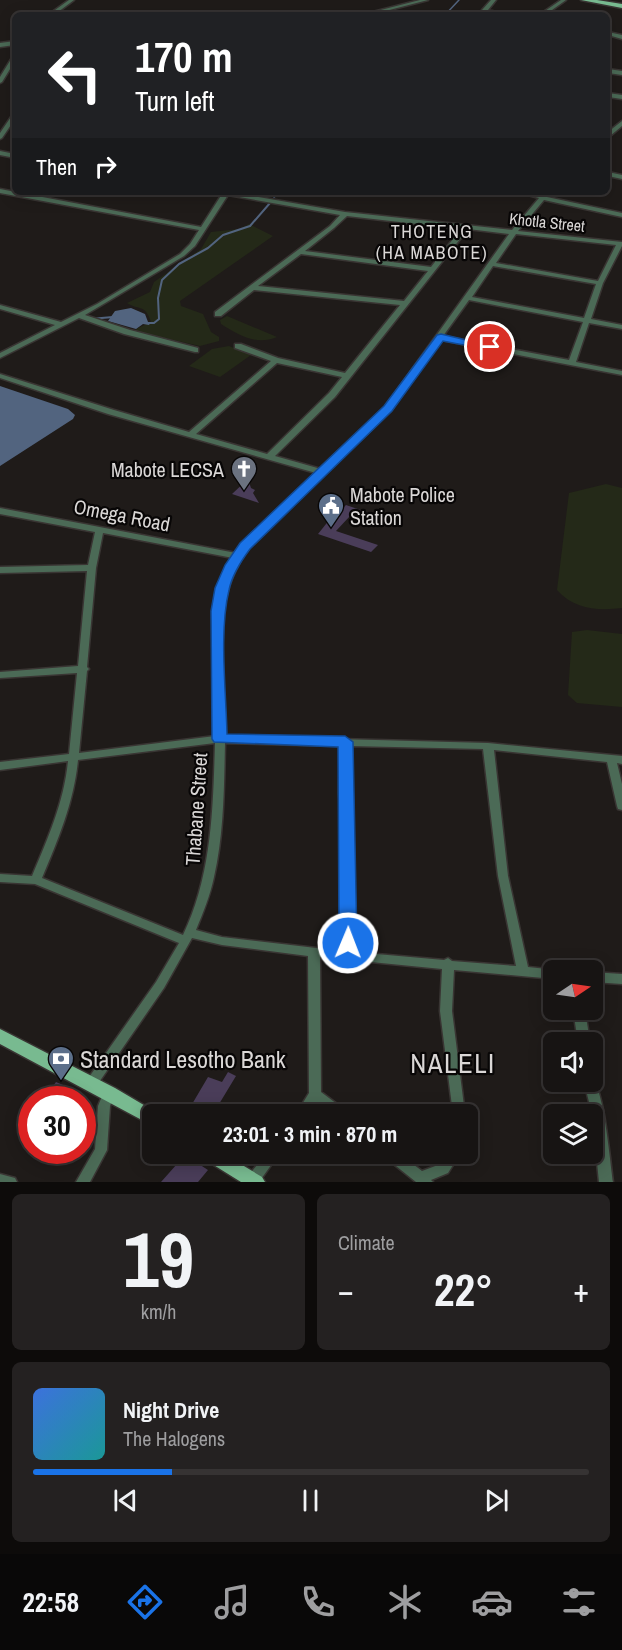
<!DOCTYPE html>
<html lang="en">
<head>
<meta charset="utf-8">
<style>
	:root { --surface:#171413; --page:#242121; --text:#f1f3f6; --muted:#9e9ea0; --line:#363333; --accent:#1a73e8 }
	body { margin:0; font-family:"Archivo Narrow",sans-serif; background:var(--page); color:var(--text); height:100vh; display:flex; flex-direction:column; font-size:22px; white-space:nowrap }
	* { box-sizing:border-box; margin:0 }
	p { font-size:20px; color:var(--muted) }
	.icon { flex:none; width:33px; height:33px; fill:none; stroke:currentColor; stroke-width:2; stroke-linecap:round; stroke-linejoin:round }
	.map { position:relative; height:1182px; overflow:hidden }
	.sheet { display:flex; flex-direction:column; gap:12px; padding:12px; background:#0d0b0a; flex:1 }
	.sheet>* { flex:none }
	.hud { position:absolute; left:12px; top:12px; width:598px; height:183px; border-radius:9px; box-shadow:0 3px 15px #0003,0 0 0 2px var(--line); background:#202124; color:#fff; overflow:hidden }
	.needle { width:39px; rotate:77deg }
	.controls { position:absolute; left:543px; top:960px; display:grid; gap:12px }
	.controls a { display:grid; place-items:center; width:60px; height:60px; border-radius:9px; background:var(--surface); box-shadow:0 3px 15px #0003,0 0 0 2px var(--line); font-size:30px }
	.speed { position:absolute; left:18px; top:1086px; display:flex; gap:12px; font-size:30px; font-weight:700; text-align:center }
	.speed>* { display:grid; place-content:center; width:78px; height:78px; border-radius:50%; background:var(--surface); box-shadow:0 3px 15px #0003,0 0 0 2px var(--line); line-height:1 }
	.speed .limit { border:9px solid #d22; background:#fff; color:#111 }
	.pin { position:absolute; display:grid; place-items:center; width:51px; height:51px; color:#fff; margin:-26px; border:3px solid #fff; border-radius:50%; box-shadow:0 2px 6px #0007 }
	.me { position:absolute; width:66px; margin:-33px; rotate:1deg; stroke-linejoin:round; filter:drop-shadow(0 0 4px #0008) }
	.turn { display:flex; align-items:center; gap:21px; height:126px; padding:0 24px; font-size:27px }
	.turn .icon { width:78px; height:78px; stroke-width:2.5 }
	.turn b { display:block; font-size:42px; line-height:51px }
	.then { display:flex; align-items:center; height:57px; padding:0 24px; background:#0003; gap:12px; font-size:22px }
	.big { font-size:45px; font-weight:800; line-height:1.1 }
	.sheet .widget { flex:1; display:flex; flex-direction:column; justify-content:center; gap:9px; min-width:0; padding:0 21px; border-radius:9px; background:var(--page) }
	.sheet .dial { align-items:center; gap:0 }
	.dial b { font-size:78px; line-height:1 }
	.song { display:flex; align-items:center; gap:18px }
	.cover { width:72px; height:72px; border-radius:9px; background:linear-gradient(135deg,hsl(220 70% 55%),hsl(180 70% 35%)) }
	.played { height:6px; border-radius:3px; background:linear-gradient(90deg,var(--accent) 25%,var(--line) 25%) }
	.keys { display:flex; justify-content:space-around; direction:ltr }
	.heat { display:flex; justify-content:space-between; align-items:center; font-size:33px; direction:ltr }
	.sheet .tiles { flex:1; display:grid; gap:12px; grid-template-columns:1fr 1fr }
	.widget:last-child { grid-column:span 2 }
	.trip { position:absolute; left:142px; top:1104px; width:336px; height:60px; border-radius:9px; background:var(--surface); box-shadow:0 3px 15px #0003,0 0 0 2px var(--line); font-weight:800; line-height:60px; text-align:center }
	.dock { display:flex; height:96px; justify-content:space-around; align-items:center; background:#090808; color:var(--muted) }
	.dock .icon { width:42px; height:42px }
	.dock .current { color:var(--accent) }
	.dock b { font-size:27px; color:var(--text) }
	.map>svg:first-child { display:block }
</style>
</head>
<body>
<div class="map">
<svg width="622" height="1182" viewBox="0 0 622 1182">
	<rect width="100%" height="100%" fill="#1f1b19"/>
	<path fill="#242918" d="M249,224L273,236L180,301L181,306L203,314L211,332L219,337V341L200,346L138,332L136,329L151,322C145,303 139,311 127,303L150,292L154,282L201,249L211,232L239,229Z
		M227,316L277,337C256,346 239,335 221,324L220,320Z
		M229,346L251,355L220,377L189,366L212,349Z
		M606,484L622,488V608C597,611 574,609 557,590L569,493Z
		M587,630L622,634V707L577,703L568,695L572,632Z"/>
	<path fill="#52647f" d="M131,308L145,314L148,322H151L149,325L143,324L136,329L108,321L115,311Z
		M0,386L68,409L75,415L73,419L0,466Z"/>
	<g fill="none" stroke-linecap="round" stroke-linejoin="round">
		<path stroke="#52647f" stroke-width="1.5" d="M445,15L459,0
			M274,197L282,192"/>
		<path stroke="#52647f" stroke-width="2" d="M90,319L113,317
			M146,323H154L159,319L158,298L162,280L179,264L208,248L223,235L250,226L270,203"/>
	</g>
	<path fill="#4a3d59" d="M248,479L251,488L255,490L253,493L259,503L232,494Z
		M346,505L387,519L380,526L350,516L336,531L378,545L371,552L318,534L334,514H337Z
		M228,1072L236,1076L213,1114H196L188,1111L208,1077L222,1082Z
		M56,1082L75,1090L69,1100H43Z
		M185,1155L208,1170L198,1182H161Z"/>
	<g fill="none" stroke-linecap="round" stroke-linejoin="round">
		<defs>
			<path id="minor" d="M69,0H74L54,15H48Z
				M420,0H428L370,15H361Z
				M491,0H496L488,10L508,15H497L482,12V10Z
				M561,0H566L545,15H539Z
				M608,32L622,35V39L608,35Z
				M15,41V45L0,47V43Z
				M15,55V61L2,82L0,83V77L13,56Z
				M608,69L622,71V75L608,73Z
				M608,93L622,95V99L608,97Z
				M15,113V119L2,138L0,139V133L13,114Z
				M622,121V126L610,136L608,137V132Z
				M0,151L15,154V158L0,155Z
				M608,172L622,175V179L608,176Z
				M0,189L201,227L222,194L216,192H230L345,212L512,230L539,198L517,192H529L542,195L545,192H551L547,197L622,213V217L544,200L518,231L622,242V246L603,283L591,319L622,325V329L589,323L576,362L622,371V375L441,340L391,411L248,548C241,560 234,571 230,584C214,631 225,688 225,736L488,743L622,756V764L617,763L622,784V810L618,809L617,806L607,762L494,750L508,876L528,967L557,970H554V979L454,970L452,1011L465,1114H453L440,1011L442,969L320,957L321,1092L345,1110L347,1114H332L316,1102L309,1114H296L309,1093L308,956L222,945L192,938L164,988L95,1088L91,1089L87,1088L85,1084L87,1080L156,982L179,943L35,884L0,882V874L32,876C48,838 64,802 68,761L0,770V762L69,754L77,673L0,678V672L78,666L87,571L0,573V567L88,565L95,532L0,514V508L236,553L242,544L316,473L108,414L0,378V374L114,410L189,432L271,361L235,348V344H241L278,358L345,373L400,305L254,290L221,316H215V312L330,226L340,215L228,195L195,246L184,256L85,315L130,330L198,348V352H195L124,334L79,318L0,358V353L55,325L0,309V305L61,322L97,304L180,254L190,244L199,230L0,193ZM347,216L461,229L431,267L305,251L334,228ZM468,229L509,234L385,407L321,469L275,456L335,397ZM516,234L616,245L598,281L496,263ZM301,254L428,271L404,301L258,286ZM493,266L596,284L584,318L472,297ZM469,300L583,322L569,360L443,336ZM277,363L342,377L329,393L267,454L196,434ZM103,533L233,558C201,610 216,678 215,736L79,753L87,671L89,669L87,667L96,568ZM215,743C213,808 212,875 183,935L42,878C58,840 74,802 78,760ZM225,743L340,746L339,793L344,866L342,951L222,937L196,930C203,913 210,896 214,877C224,834 224,787 225,743ZM350,746L483,749L498,876L516,966L452,961L448,958L444,960L354,952V866L349,793Z
				M592,972L622,974V984L592,982Z
				M573,1010H585L590,1042H578Z
				M592,1078C604,1090 610,1161 613,1182H599L592,1114L584,1082H592Z
				M109,1088L113,1089L115,1093L110,1106L107,1150L90,1182H76L95,1149L98,1106L105,1089Z
				M266,1154H279L259,1182H247L246,1180L248,1176Z
				M385,1154H400L422,1171L438,1165L447,1154H460L448,1173L431,1180L433,1182H416L386,1158Z
				M0,1174L15,1178L17,1182H0Z"/>
			<path id="major" d="M581,0H597L622,4V8Z
				M0,1029L115,1088L159,1114H153V1126L0,1044Z
				M201,1154H224L262,1177L265,1182H241L204,1159Z"/>
		</defs>
		<use href="#minor" stroke="#393533" stroke-width="3"/>
		<use href="#major" stroke="#393533" stroke-width="3"/>
		<use href="#minor" fill="#4b6a56" fill-rule="evenodd"/>
		<use href="#major" fill="#78ba90" fill-rule="evenodd"/>
	</g>
	<path fill="#1a73e8" stroke="#114b97" stroke-width="1.5" d="M441,334L496,347L490,350L443,341L392,411L250,549C241,561 232,575 229,590C219,631 226,690 227,734L345,736L353,742L357,943L354,948H342L339,943L338,747L214,742L212,739L211,611L215,588L225,565L240,543L384,406L437,335Z"/>
	<defs>
		<symbol id="church-pin" viewBox="-11 -11 22 30"><path d="M0 17L-7.5 6A9.5 9.5 0 1 1 7.5 6Z" fill="#6b7280" stroke="#080606"/><path d="M-1.2-6h2.4v3.5h3.3v2.4h-3.3V6h-2.4V-.1h-3.3v-2.4h3.3Z" fill="#fff"/></symbol>
		<symbol id="civic-pin" viewBox="-11 -11 22 30"><path d="M0 17L-7.5 6A9.5 9.5 0 1 1 7.5 6Z" fill="#5c6f8a" stroke="#080606"/><path d="M-.6-6.5H3V-4.5H.6V-3L4-1V1h2V6H-6V1h2V-1L-.6-3ZM-1.2 2.5V6h2.4V2.5Z" fill="#fff"/></symbol>
		<symbol id="bank-pin" viewBox="-11 -11 22 30"><path d="M0 17L-7.5 6A9.5 9.5 0 1 1 7.5 6Z" fill="#5c6f8a" stroke="#080606"/><path d="M-6-4H6V4H-6ZM0-2.3a2.3 2.3 0 1 0 0 4.6a2.3 2.3 0 1 0 0-4.6Z" fill="#fff"/></symbol>
	</defs>
	<g fill-rule="evenodd">
		<use href="#church-pin" x="229" y="454" width="30" height="40"/>
		<use href="#civic-pin" x="316" y="491" width="30" height="40"/>
		<use href="#bank-pin" x="46" y="1044" width="30" height="40"/>
	</g>
	<g text-anchor="middle" dominant-baseline="central" stroke-width="4.5" stroke-linejoin="round" paint-order="stroke">
		<g font-size="16" fill="#dad7d6" stroke="#080606">
			<text transform="translate(547 222) rotate(6)">Khotla Street</text>
		</g>
		<g font-size="18" letter-spacing="1.5" fill="#dad7d6" stroke="#080606">
			<text x="432" y="231">THOTENG<tspan x="432" dy="21">(HA MABOTE)</tspan></text>
		</g>
		<g font-size="20" fill="#dad7d6" stroke="#080606" text-anchor="end">
			<text x="224" y="469">Mabote LECSA</text>
			<text x="350" y="494" text-anchor="start">Mabote Police<tspan x="350" dy="23">Station</tspan></text>
		</g>
		<g font-size="20" fill="#dad7d6" stroke="#080606">
			<text transform="translate(122 515) rotate(11)">Omega Road</text>
			<text transform="translate(196 809) rotate(-86)">Thabane Street</text>
		</g>
		<g font-size="24" fill="#dad7d6" stroke="#080606" text-anchor="start">
			<text x="80" y="1059">Standard Lesotho Bank</text>
		</g>
		<g font-size="27" letter-spacing="1.5" fill="#dad7d6" stroke="#080606">
			<text x="453" y="1063">NALELI</text>
		</g>
	</g>
</svg>
<div class="controls">
<a><svg class="needle" viewBox="-14 -14 28 28"><path d="M0-13l5 13h-10z" fill="#e53935"/><path d="M0 13l5-13h-10z" fill="#9e9ea0"/></svg></a>
<a><svg class="icon" aria-label="sound" viewBox="0 0 24 24"><path d="M4 9h4l5-4v14l-5-4H4zM17 9q2 3 0 6"/></svg></a>
<a><svg class="icon" aria-label="layers" viewBox="0 0 24 24"><path d="M12 4l9 5-9 5-9-5zM3 14l9 5 9-5"/></svg></a>
</div>
<div class="speed"><div class="limit">30</div></div>
<div class="pin" style="left:490px;top:347px;background:#d93025"><svg class="icon" aria-label="arrive" viewBox="0 0 24 24"><path d="M6 21V4h12l-3 4 3 4H6"/></svg></div>
<svg class="me" style="left:348px;top:943px" viewBox="-20 -20 40 40"><circle r="17" fill="#1a73e8" stroke="#fff" stroke-width="3"/><path d="M0-11L8 9 0 5-8 9z" fill="#fff"/></svg>
<div class="trip">23:01 · 3 min · 870 m</div>
<div class="hud">
<div class="turn"><svg class="icon" aria-label="left" viewBox="0 0 24 24"><path d="M17 20v-9H6M10 6l-5 5 5 5"/></svg><div><b>170 m</b>Turn left</div></div>
<div class="then">Then<svg class="icon" aria-label="right" viewBox="0 0 24 24"><path d="M7 20v-9h11M14 6l5 5-5 5"/></svg></div>
</div>
</div>
<section class="sheet">
<div class="tiles">
<div class="widget dial"><b>19</b><p>km/h</p></div>
<div class="widget"><p>Climate</p>
<div class="heat"><a>−</a><b class="big">22°</b><a>+</a></div>
</div>
<div class="widget">
<div class="song"><i class="cover"></i><div><b>Night Drive</b><p>The Halogens</p></div></div>
<div class="played"></div>
<div class="keys"><svg class="icon" aria-label="previous" viewBox="0 0 24 24"><path d="M18 5L8 12l10 7zM5 5v14"/></svg><svg class="icon" aria-label="pause" viewBox="0 0 24 24"><path d="M8 5v14M16 5v14"/></svg><svg class="icon" aria-label="next" viewBox="0 0 24 24"><path d="M6 5l10 7-10 7zM19 5v14"/></svg></div>
</div>
</div>
</section>
<nav class="dock">
<b>22:58</b>
<svg class="icon current" aria-label="directions" viewBox="0 0 24 24"><path d="M12 3l9 9-9 9-9-9zM9 14v-3h6M13 9l2 2-2 2"/></svg>
<svg class="icon" aria-label="music" viewBox="0 0 24 24"><path d="M9 18V5l10-2v13"/><circle cx="6" cy="18" r="3"/><circle cx="16" cy="16" r="3"/></svg>
<svg class="icon" aria-label="phone" viewBox="0 0 24 24"><path d="M5 4h4l2 5-3 2q2 4 5 5l2-3 5 2v4C11 20 4 13 5 4z"/></svg>
<svg class="icon" aria-label="climate" viewBox="0 0 24 24"><path d="M12 3v18M4 7l16 10M4 17L20 7"/></svg>
<svg class="icon" aria-label="car" viewBox="0 0 24 24"><path d="M5 17H2v-5l4-1 3-4h7l3 4 3 1v5h-3M9 17h6M6 11h13"/><circle cx="7" cy="17" r="2"/><circle cx="17" cy="17" r="2"/></svg>
<svg class="icon" aria-label="filters" viewBox="0 0 24 24"><path d="M4 7h16M4 17h16"/><circle cx="9" cy="7" r="2"/><circle cx="15" cy="17" r="2"/></svg>
</nav>
</body>
</html>
